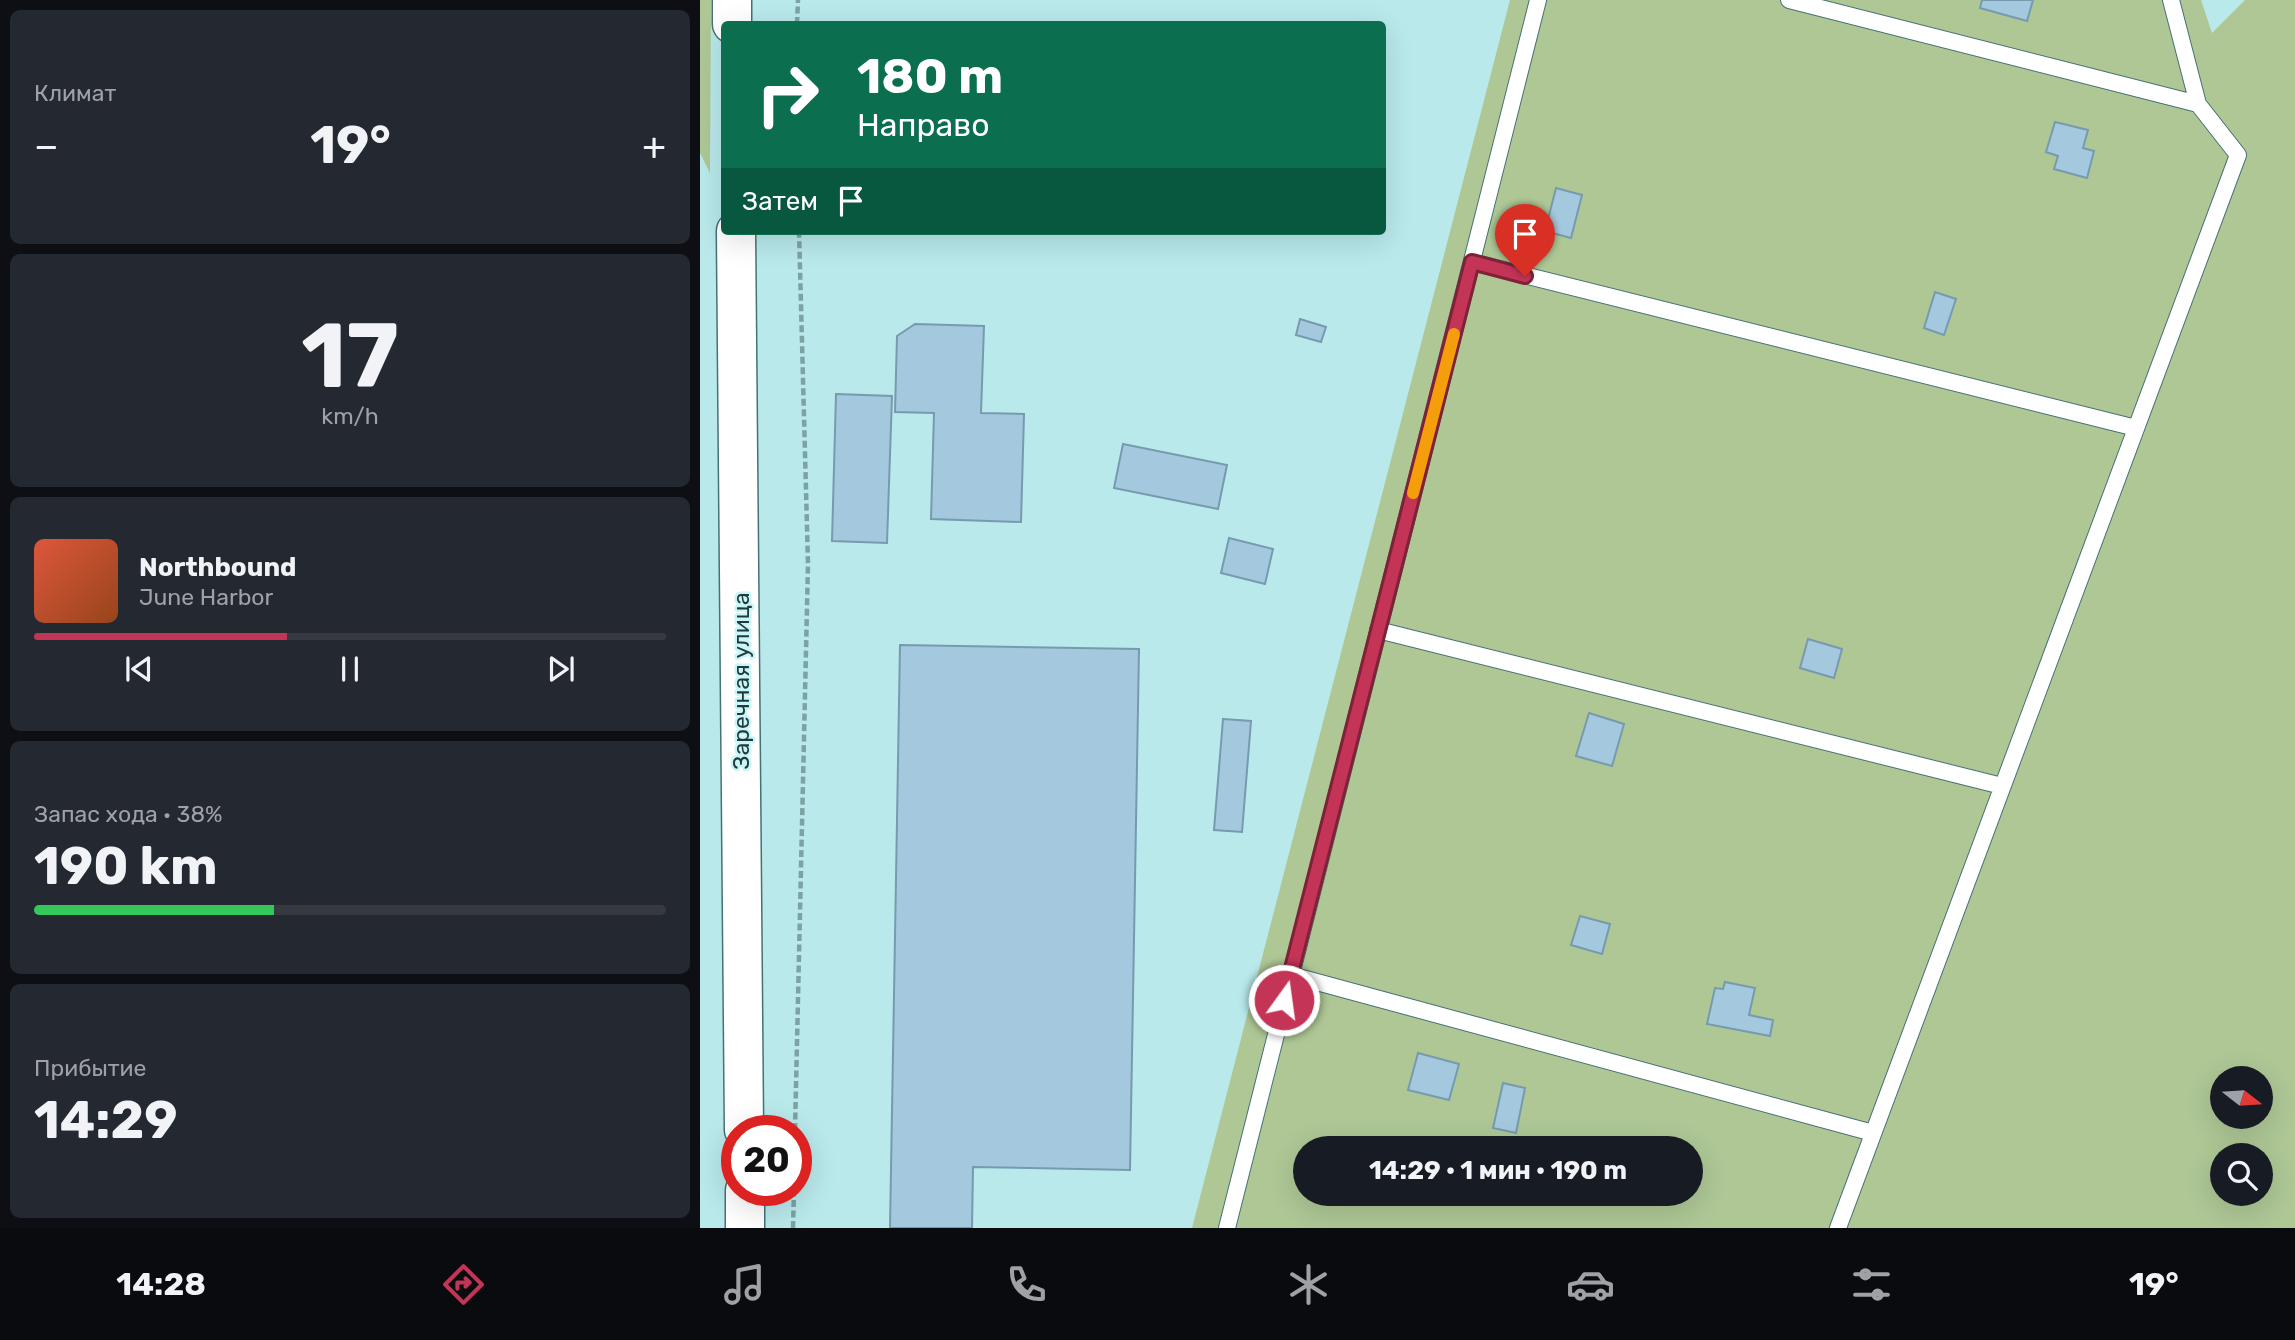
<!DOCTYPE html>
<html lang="ru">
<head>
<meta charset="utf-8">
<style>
	:root { --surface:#171b24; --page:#242831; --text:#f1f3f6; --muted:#9ea1a6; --line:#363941; --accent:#c43456 }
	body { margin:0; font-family:Rubik,sans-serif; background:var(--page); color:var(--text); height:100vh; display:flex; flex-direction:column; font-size:26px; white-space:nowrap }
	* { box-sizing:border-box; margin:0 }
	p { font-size:23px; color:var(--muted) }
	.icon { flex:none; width:38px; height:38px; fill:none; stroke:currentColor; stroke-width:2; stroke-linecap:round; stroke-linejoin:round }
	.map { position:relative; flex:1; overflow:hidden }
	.details { display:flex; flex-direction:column; gap:10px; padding:10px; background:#0d0f14; width:700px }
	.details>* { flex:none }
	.hud { position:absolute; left:21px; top:21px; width:665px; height:214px; border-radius:7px; box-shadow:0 7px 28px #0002; background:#0b6e4f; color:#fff; overflow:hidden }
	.needle { width:46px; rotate:107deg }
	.controls { position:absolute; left:1510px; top:1066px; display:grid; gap:14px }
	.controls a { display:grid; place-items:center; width:63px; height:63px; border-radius:50%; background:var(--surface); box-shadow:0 7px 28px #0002; font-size:35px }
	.speed { position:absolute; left:21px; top:1115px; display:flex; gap:14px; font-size:35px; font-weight:700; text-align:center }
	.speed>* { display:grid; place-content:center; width:91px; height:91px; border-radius:50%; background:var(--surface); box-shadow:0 7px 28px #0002; line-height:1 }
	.speed .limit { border:10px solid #d22; background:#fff; color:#111 }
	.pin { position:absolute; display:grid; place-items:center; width:60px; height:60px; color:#fff; margin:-72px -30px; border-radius:50% 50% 50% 0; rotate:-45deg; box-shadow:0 0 7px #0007 }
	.pin .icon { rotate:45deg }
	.me { position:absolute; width:77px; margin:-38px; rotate:14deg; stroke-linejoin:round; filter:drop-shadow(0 0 5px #0008) }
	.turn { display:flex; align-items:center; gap:24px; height:147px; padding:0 21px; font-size:32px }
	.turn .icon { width:91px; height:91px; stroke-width:2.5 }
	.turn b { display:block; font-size:49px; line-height:60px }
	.then { display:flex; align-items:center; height:66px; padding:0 21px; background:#0003; gap:14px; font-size:26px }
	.big { font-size:52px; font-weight:700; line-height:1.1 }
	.details .card { flex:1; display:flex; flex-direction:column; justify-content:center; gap:10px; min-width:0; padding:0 24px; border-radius:10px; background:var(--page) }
	.details .dial { align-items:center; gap:0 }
	.dial b { font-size:91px; line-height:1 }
	.song { display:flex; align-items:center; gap:21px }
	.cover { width:84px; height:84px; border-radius:10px; background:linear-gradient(135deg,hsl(10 70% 55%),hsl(20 70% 35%)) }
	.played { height:7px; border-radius:4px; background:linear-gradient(90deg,var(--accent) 40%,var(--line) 40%) }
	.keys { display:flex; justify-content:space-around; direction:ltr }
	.heat { display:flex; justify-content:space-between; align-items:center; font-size:38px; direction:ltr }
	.charge { height:10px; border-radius:5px; background:linear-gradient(90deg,#34c759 38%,var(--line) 0) }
	.trip { position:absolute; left:593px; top:1136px; width:410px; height:70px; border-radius:35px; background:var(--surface); box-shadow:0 7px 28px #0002; font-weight:700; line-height:70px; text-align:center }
	.dock { display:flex; height:112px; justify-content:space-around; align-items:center; background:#090b0e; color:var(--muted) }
	.dock .icon { width:49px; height:49px }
	.dock .current { color:var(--accent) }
	.dock b { font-size:32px; color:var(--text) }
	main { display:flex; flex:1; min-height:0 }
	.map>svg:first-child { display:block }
</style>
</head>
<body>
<main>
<section class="details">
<div class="card"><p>Климат</p>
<div class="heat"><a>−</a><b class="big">19°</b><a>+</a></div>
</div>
<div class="card dial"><b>17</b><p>km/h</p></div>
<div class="card">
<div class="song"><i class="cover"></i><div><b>Northbound</b><p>June Harbor</p></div></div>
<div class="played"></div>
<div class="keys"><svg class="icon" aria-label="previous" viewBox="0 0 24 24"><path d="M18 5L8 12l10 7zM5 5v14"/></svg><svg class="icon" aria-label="pause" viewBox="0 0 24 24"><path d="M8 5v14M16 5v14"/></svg><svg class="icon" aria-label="next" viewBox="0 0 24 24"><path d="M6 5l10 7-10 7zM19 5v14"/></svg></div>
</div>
<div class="card"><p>Запас хода · 38%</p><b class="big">190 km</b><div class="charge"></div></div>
<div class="card"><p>Прибытие</p><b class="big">14:29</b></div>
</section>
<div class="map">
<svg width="1595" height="1228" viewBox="0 0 1595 1228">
	<rect width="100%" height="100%" fill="#b9e9eb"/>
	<path fill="#aec795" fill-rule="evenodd" d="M0,0H11L10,173L0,153Z
		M810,0H1501L1512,33L1545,0H1595V1228H492ZM1522,1078H1561V1116H1522ZM606,1148H990V1194H606ZM1522,1155H1561V1194H1522Z"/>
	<path fill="#a4c9de" stroke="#769aae" stroke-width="2" d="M1282,0H1333L1327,21L1280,8Z
		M1355,122L1388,130L1383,148L1394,151L1387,178L1354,169L1358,156L1346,152Z
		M856,188L882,195L871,238L845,231Z
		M1235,292L1256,299L1244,335L1224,328Z
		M600,319L626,327L621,342L596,335Z
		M215,324L284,326L281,413L324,414L321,522L231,519L234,413L195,412L197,336Z
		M136,394L192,396L187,543L132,541Z
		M423,444L527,465L518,509L414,488Z
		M529,538L573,549L565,584L521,573Z
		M1108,639L1142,649L1134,678L1100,668Z
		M200,645L439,649L430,1170L273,1167L272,1228H190Z
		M889,713L924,724L912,766L876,756Z
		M523,719L551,721L542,832L514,830Z
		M880,916L910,924L902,954L871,945Z
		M1025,982L1055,988L1049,1015L1073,1020L1070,1036L1007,1024L1015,988L1023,989Z
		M718,1053L759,1064L749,1100L708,1090Z
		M803,1083L825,1088L816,1133L793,1128Z"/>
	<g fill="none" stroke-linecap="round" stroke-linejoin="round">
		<defs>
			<path id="service" d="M1089,0L1498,104
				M772,262L1436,428
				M678,630L1302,786
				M591,975L1173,1133
				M527,1228L838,0
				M1138,1228L1538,155L1498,104L1471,0"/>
			<path id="tertiary" d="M32,0V24
				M36,231L44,1130
				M45,1190V1228"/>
		</defs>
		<use href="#service" stroke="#457274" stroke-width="18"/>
		<use href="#tertiary" stroke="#457274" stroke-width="41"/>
		<path stroke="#7da2a3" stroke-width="4.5" stroke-dasharray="7 3.5" stroke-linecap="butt" d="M97,24L98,0
			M95,1130L108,564L99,231
			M93,1228L94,1190"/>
		<use href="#service" stroke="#fff" stroke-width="16"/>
		<use href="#tertiary" stroke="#fff" stroke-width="38"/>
	</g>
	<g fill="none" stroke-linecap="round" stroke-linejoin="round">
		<defs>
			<path id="route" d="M584,1000L772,262L825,276"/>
		</defs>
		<use href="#route" stroke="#7f2238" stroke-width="18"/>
		<use href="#route" stroke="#c43456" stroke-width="12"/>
		<path stroke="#f59e0b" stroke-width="12" d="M713,493L754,334"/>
	</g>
	<g text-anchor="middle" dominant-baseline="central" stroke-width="5" stroke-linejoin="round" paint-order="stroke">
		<g font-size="23" fill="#253839" stroke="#c6f6f8">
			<text transform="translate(41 681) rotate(-90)">Заречная улица</text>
		</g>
	</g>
</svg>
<div class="controls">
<a><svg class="needle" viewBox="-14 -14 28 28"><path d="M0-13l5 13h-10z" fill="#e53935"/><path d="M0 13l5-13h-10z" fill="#9ea1a6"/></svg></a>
<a><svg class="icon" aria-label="search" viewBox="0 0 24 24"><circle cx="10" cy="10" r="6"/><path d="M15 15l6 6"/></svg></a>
</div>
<div class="speed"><div class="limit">20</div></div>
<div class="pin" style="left:825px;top:276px;background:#d93025"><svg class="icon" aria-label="arrive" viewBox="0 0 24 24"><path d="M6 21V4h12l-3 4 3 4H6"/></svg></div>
<svg class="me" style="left:584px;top:1000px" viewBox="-20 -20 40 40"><circle r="17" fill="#c43456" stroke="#fff" stroke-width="3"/><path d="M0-11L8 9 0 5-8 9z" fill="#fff"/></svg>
<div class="trip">14:29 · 1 мин · 190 m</div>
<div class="hud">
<div class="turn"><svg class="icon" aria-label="right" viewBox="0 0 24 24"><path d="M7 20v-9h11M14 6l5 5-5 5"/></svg><div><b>180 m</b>Направо</div></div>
<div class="then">Затем<svg class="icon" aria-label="arrive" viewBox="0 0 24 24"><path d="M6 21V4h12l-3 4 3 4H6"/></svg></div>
</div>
</div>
</main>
<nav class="dock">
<b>14:28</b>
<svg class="icon current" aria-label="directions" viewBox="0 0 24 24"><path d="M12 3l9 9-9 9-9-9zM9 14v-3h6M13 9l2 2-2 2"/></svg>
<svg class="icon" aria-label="music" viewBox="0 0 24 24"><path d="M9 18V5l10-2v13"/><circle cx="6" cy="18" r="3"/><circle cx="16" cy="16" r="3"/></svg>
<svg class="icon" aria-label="phone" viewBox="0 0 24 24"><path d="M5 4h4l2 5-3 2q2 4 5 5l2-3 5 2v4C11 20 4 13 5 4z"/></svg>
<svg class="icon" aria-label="climate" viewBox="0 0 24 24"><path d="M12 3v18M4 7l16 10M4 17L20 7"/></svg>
<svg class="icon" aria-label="car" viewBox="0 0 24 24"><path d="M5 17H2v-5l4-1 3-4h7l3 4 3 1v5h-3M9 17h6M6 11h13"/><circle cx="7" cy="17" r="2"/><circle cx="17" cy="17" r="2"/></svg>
<svg class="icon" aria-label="filters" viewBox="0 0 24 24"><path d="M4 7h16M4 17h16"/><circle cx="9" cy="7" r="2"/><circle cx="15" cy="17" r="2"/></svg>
<b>19°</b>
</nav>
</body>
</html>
